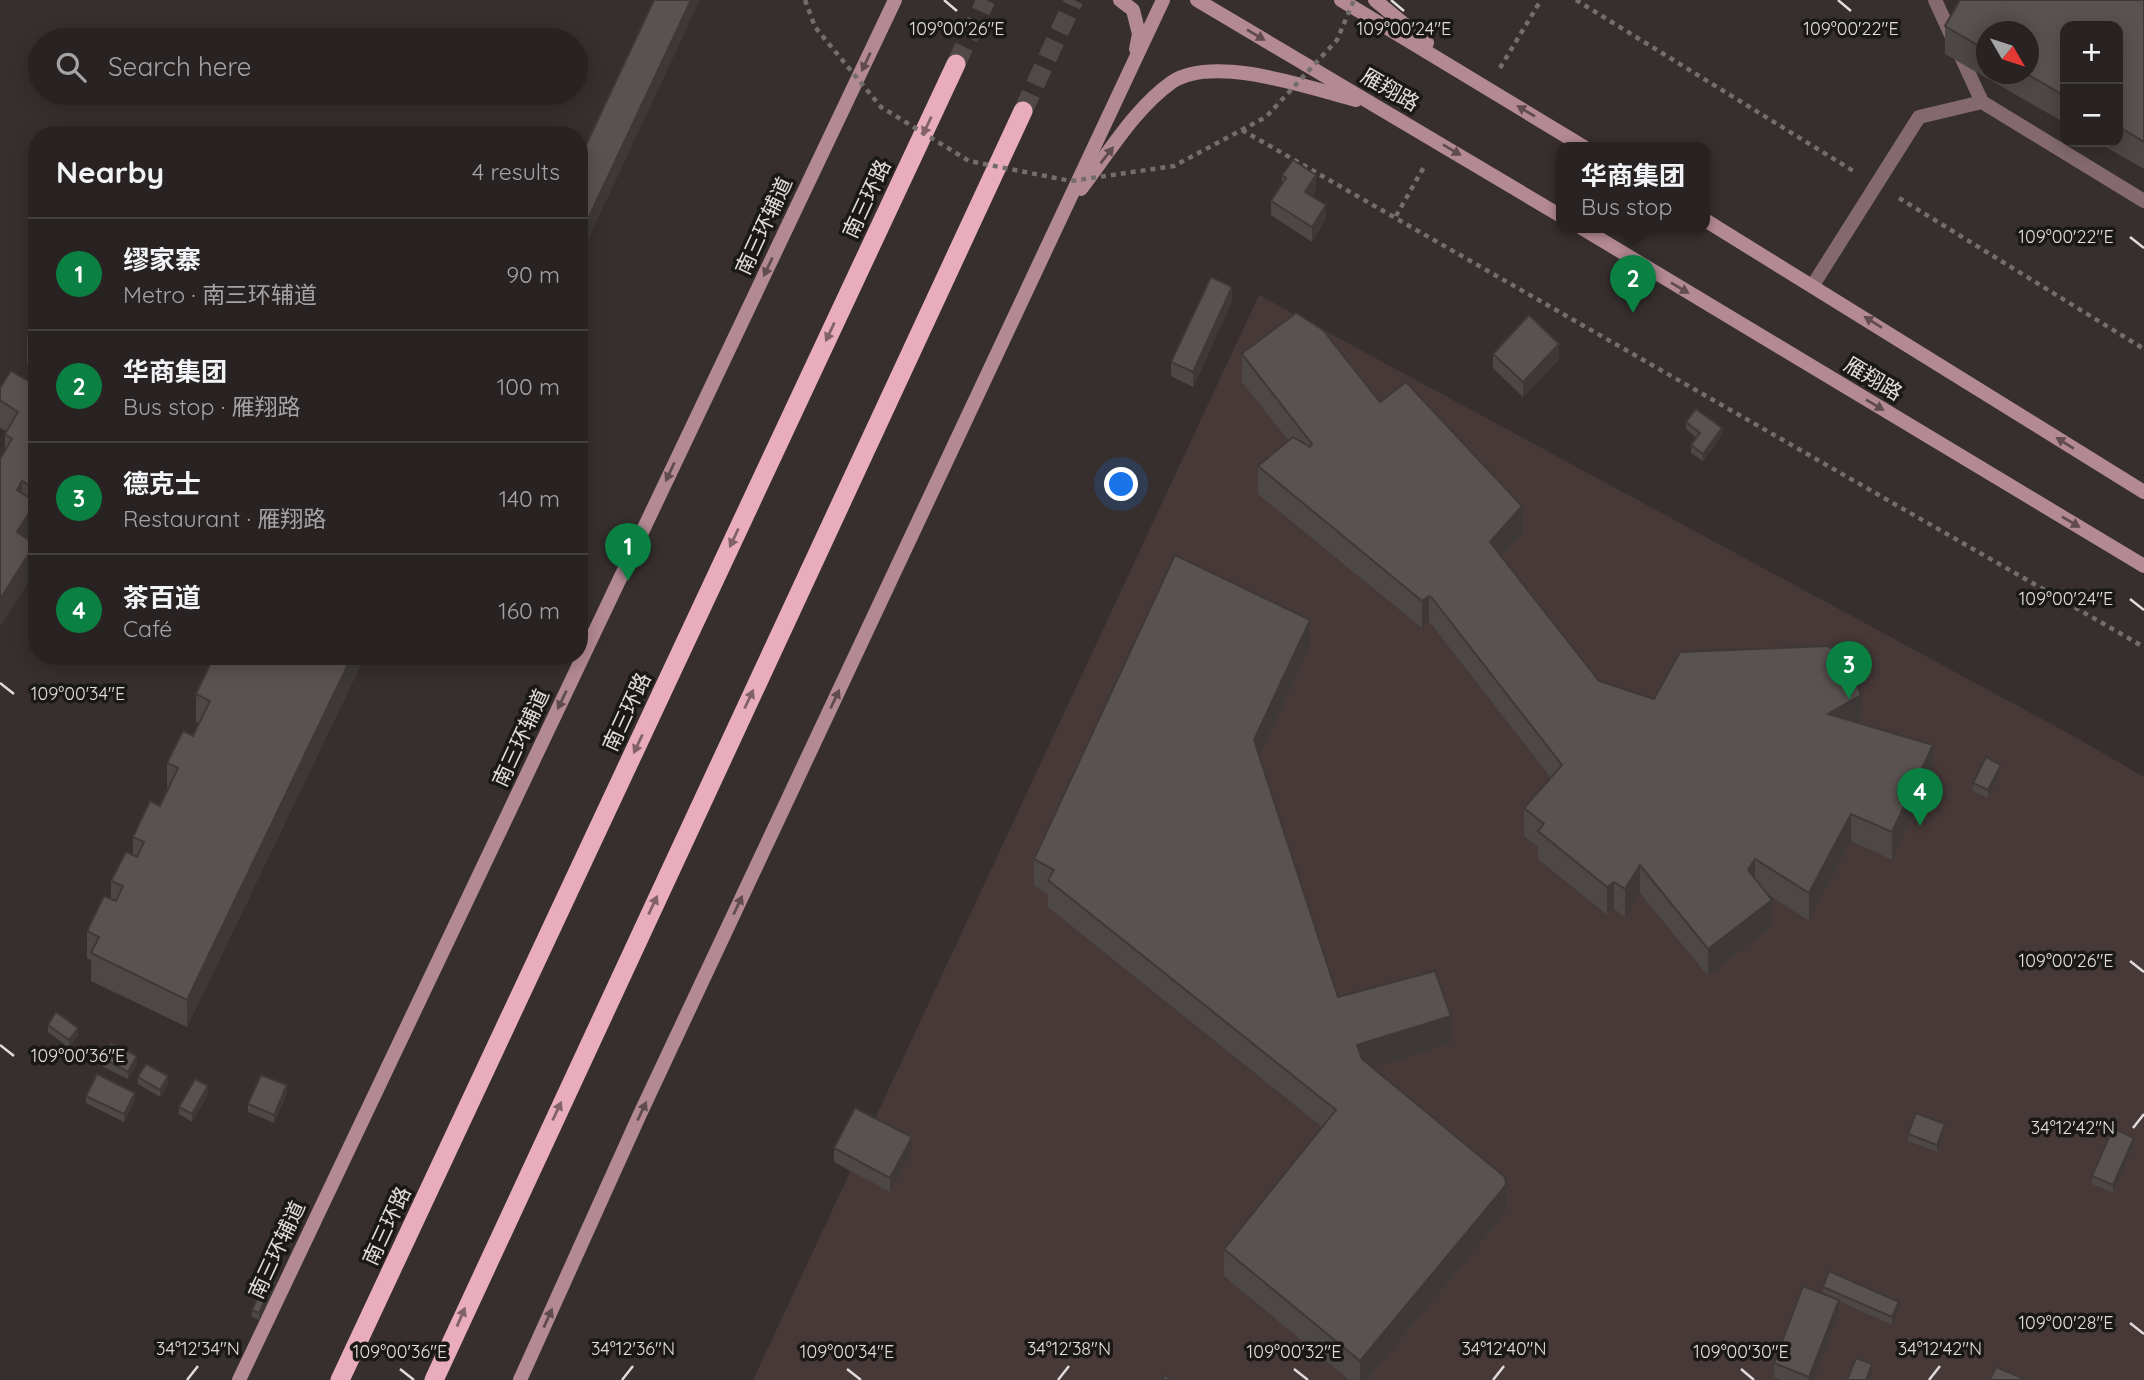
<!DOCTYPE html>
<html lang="en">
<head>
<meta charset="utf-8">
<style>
  body { margin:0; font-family:Quicksand,"Noto Sans SC",sans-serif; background:#302b2a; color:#f1f3f6 }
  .controls { position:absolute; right:21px; top:21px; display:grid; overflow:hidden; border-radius:14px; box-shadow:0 4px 18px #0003 }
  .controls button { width:63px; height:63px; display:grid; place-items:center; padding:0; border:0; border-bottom:2px solid #444040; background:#282322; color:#f1f3f6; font:35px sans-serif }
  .compass { position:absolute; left:1976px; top:21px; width:63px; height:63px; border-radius:50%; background:#282322; box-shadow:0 4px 18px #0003; rotate:129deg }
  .you { position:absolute; left:1122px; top:485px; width:24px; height:24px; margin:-18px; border:5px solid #fff; border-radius:50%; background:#1a73e8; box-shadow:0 0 0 10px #1a73e833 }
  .badge { display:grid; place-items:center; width:46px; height:46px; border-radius:50%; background:#0b8043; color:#fff; font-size:23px; font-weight:700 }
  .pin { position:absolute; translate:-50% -58px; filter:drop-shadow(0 2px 4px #0008) }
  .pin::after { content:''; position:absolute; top:37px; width:24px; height:21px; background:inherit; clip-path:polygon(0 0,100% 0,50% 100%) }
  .popup { position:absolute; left:1556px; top:142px; width:154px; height:91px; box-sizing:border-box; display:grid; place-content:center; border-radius:14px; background:#282322; filter:drop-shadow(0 2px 5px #0005); font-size:23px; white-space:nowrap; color:#a5a4a5 }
  .popup b { font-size:26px; color:#f1f3f6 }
  .popup::after { content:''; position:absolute; left:50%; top:100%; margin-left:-14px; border:14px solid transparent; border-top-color:#282322 }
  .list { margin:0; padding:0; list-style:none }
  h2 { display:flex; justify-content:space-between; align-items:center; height:91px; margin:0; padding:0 28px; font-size:30px }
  h2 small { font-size:23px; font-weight:400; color:#a5a4a5 }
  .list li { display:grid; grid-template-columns:46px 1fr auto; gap:21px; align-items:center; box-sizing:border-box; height:112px; padding:0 28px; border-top:2px solid #444040 }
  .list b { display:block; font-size:26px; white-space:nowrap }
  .list p { margin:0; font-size:23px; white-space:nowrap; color:#a5a4a5 }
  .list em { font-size:23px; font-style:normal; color:#a5a4a5 }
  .icon { flex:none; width:38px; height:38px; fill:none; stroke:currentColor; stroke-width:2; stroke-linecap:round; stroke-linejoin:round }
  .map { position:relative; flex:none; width:2144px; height:1380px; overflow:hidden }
  .search { position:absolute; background:#282322; box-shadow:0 4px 18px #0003; left:28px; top:28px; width:560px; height:77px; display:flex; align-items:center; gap:18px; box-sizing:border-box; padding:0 24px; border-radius:38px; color:#a5a4a5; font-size:26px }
  .panel { position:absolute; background:#282322; box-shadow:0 4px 18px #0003; left:28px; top:126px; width:560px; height:539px; border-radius:28px }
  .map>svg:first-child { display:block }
  .built { fill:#463938 }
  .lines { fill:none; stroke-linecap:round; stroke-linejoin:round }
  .trunk-tunnel { stroke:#504948; stroke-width:19; stroke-dasharray:19 10; stroke-linecap:butt }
  .path { stroke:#746d6d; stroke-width:4.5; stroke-dasharray:5 5; stroke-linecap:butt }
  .service { stroke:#846a70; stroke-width:14 }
  .secondary { stroke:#b38994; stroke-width:14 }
  .trunk { stroke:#e8acbc; stroke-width:19 }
  .path-bridge { stroke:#746d6d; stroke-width:4.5; stroke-dasharray:5 5; stroke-linecap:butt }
  .wall { fill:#4d4745; fill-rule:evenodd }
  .shaded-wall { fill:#3e3938 }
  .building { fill:#595250; stroke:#3e3938; stroke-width:2 }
  .oneway { fill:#5f4b50 }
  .oneway2 { fill:#82626a }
  .ticks { fill:none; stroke:#e1dcdc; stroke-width:2.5 }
  .labels { text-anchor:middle; stroke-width:7; stroke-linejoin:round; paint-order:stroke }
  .street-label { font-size:21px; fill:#e1dcdc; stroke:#1b1818 }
  .ticks-label { font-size:18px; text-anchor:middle; fill:#e1dcdc; stroke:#1b1818; stroke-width:7; stroke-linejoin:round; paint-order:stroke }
</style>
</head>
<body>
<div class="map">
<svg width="2144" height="1380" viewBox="0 0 2144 1380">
  <rect width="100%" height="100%" fill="#362f2e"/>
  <polygon class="built" points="1259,295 2077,738 2144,777 2144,1380 753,1380"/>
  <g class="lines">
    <g class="trunk-tunnel">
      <polyline points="956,64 986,0"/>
      <polyline points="1023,111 1074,0"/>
    </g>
    <g class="path">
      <polyline points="1576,0 1855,172"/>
      <polyline points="1500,68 1541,0"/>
      <polyline points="1242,130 2144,647"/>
      <polyline points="1899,198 2144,349"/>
      <polyline points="1396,216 1425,165"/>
    </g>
    <g class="service">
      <polyline points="1935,0 1982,102"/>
      <polyline points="1813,285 1919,117 1982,102 2144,201"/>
    </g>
    <g class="secondary">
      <polyline points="1120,0 1133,10 1139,34 1136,49"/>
      <polyline points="1197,0 1561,216"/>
      <polyline points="1341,0 1584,147"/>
      <polyline points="1375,0 1427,43"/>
      <path d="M1081,189C1108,154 1135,108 1172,82C1214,54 1310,88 1356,100"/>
      <polyline points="1705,220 2144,492"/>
      <polyline points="1580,227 2144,566"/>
      <polyline points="239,1380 895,0"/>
      <polyline points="520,1380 640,1114 1163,0"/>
    </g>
    <g class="trunk">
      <polyline points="340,1380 956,64"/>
      <polyline points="434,1380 1023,111"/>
    </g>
    <polyline class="path-bridge" points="805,0 815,27 881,107 969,161 1071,181 1174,166 1266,117 1337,40 1354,0"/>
  </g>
  <g class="wall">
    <path d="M2144,0V169L2097,142H2118V26H2065V123L1945,54V26ZM1986,32L2028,74H1986Z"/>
    <polygon points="1282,175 1316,190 1312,196 1326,219 1312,242 1271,215 1271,201 1282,183"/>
    <polygon points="1232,301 1193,387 1171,376 1171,362"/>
    <polygon points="37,322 37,370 27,364 27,337"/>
    <polygon points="1242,354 1380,402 1522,534 1501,556 1599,681 1654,699 1861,722 1860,723 1933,773 1892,860 1851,841 1809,921 1767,894 1772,927 1708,976 1640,893 1625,917 1614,909 1607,915 1538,859 1538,847 1524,836 1524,808 1551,778 1432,625 1429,623 1422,628 1258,494 1258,466 1289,441 1242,382"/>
    <polygon points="1493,354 1559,359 1523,397 1493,368"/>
    <polygon points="37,372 37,518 36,530 29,540 35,571 0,626 0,459 5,451 5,434 6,431 0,428 0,388 30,382"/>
    <polygon points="1686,422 1722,435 1703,461 1691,453 1691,445 1697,438 1686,429"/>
    <polygon points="1310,647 1259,756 1338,997 1451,1043 1373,1068 1506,1212 1367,1380 1349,1380 1224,1276 1224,1249 1322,1127 1048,907 1048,894 1034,886 1034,859"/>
    <polygon points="214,656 365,656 187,1027 91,981 91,960 87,958 87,931 111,899 111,881 133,855 133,837 160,806 167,790 167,763 193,736 200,723 196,722 196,694"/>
    <polygon points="2001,772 1988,798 1973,791 1973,783"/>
    <polygon points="48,1025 78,1035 69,1048 48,1032"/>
    <polygon points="102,1058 137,1064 128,1079 102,1066"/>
    <polygon points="138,1077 168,1084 160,1097 138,1084"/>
    <polygon points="208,1093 192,1122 179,1114 179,1107"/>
    <polygon points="287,1093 274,1123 248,1112 248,1104"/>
    <polygon points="86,1096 135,1100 124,1122 86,1103"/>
    <polygon points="1945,1132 1937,1152 1908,1141 1908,1134"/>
    <polygon points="2134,1145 2113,1193 2092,1184 2092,1176"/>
    <polygon points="834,1148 912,1152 890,1192 834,1162"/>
    <polygon points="276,1284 259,1320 252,1317 252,1310"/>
    <polygon points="1823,1287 1899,1309 1892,1325 1839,1301 1839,1315 1814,1380 1781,1380 1774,1377 1774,1363 1823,1294"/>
  </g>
  <g class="shaded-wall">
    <polygon points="691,0 700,0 579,259 579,238"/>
    <polygon points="1316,175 1316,190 1305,206 1305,192"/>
    <polygon points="1326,205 1326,219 1312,242 1312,227"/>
    <polygon points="1232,287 1232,301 1193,387 1193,372"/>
    <polygon points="1559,344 1559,359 1523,397 1523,382"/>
    <polygon points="1722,428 1722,435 1703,461 1703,454"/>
    <polygon points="22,481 22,509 17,490"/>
    <polygon points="36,502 36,530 17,560 17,532"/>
    <polygon points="1522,506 1522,534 1490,569 1490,542"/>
    <polygon points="35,544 35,571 0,626 0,599"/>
    <polygon points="1429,596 1429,623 1422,628 1422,601"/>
    <polygon points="1310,620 1310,647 1254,767 1254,740"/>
    <polygon points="352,656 365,656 187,1027 187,1000"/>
    <polygon points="1861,695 1861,722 1828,741 1828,714"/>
    <polygon points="1933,745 1933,773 1892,860 1892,832"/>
    <polygon points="2001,765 2001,772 1988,798 1988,790"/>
    <polygon points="1851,814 1851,841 1809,921 1809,893"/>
    <polygon points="1755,859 1755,886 1748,870"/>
    <polygon points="1640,865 1640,893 1625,917 1625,889"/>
    <polygon points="1614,882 1614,909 1607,915 1607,887"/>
    <polygon points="1772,900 1772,927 1708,976 1708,949"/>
    <polygon points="1451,1016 1451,1043 1357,1073 1357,1045"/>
    <polygon points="78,1028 78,1035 69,1048 69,1040"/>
    <polygon points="137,1056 137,1064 128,1079 128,1072"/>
    <polygon points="168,1076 168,1084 160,1097 160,1090"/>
    <polygon points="287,1085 287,1093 274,1123 274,1115"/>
    <polygon points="208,1086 208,1093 192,1122 192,1114"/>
    <polygon points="135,1093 135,1100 124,1122 124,1114"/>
    <polygon points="1945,1124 1945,1132 1937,1152 1937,1145"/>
    <polygon points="912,1137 912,1152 890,1192 890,1178"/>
    <polygon points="2134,1138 2134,1145 2113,1193 2113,1185"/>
    <polygon points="1506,1185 1506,1212 1367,1380 1360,1380 1360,1361"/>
    <polygon points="276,1277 276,1284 259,1320 259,1313"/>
    <polygon points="1839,1300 1839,1315 1814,1380 1809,1380 1809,1377"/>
    <polygon points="1899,1302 1899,1309 1892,1325 1892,1317"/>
    <polygon points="1872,1364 1872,1372 1869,1380 1866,1380"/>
  </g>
  <g class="building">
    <polygon points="654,0 691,0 579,238 579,160"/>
    <polygon points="1960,0 2144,0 2144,142 2118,126 2118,26 2065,26 2065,96 2027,74 2028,74 2028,32 1986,32 1986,50 1945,26"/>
    <polygon points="1293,160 1316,175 1305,192 1326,205 1312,227 1271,201 1286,178 1282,175"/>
    <polygon points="1211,277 1232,287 1193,372 1171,362"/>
    <polygon points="1296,313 1323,330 1380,402 1406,382 1522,506 1490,542 1599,681 1654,699 1680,652 1828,646 1849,659 1861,695 1828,714 1933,745 1892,832 1851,814 1809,893 1755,859 1748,870 1772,900 1708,949 1640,865 1625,889 1614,882 1607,887 1538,831 1544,824 1524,808 1562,765 1432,598 1429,596 1422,601 1258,466 1293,437 1310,447 1312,444 1242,354 1245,351"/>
    <polygon points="1529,315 1559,344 1523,382 1493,354"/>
    <polygon points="37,322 37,343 27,337"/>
    <polygon points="11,371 30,382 37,372 37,490 22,481 17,490 36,502 17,532 35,544 0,599 0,459 12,439 5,434 18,412 0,400 0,388"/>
    <polygon points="1696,409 1722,428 1703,454 1691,445 1700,433 1686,422"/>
    <polygon points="1175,555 1310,620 1254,740 1338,997 1435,971 1451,1016 1357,1045 1362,1059 1505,1177 1506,1185 1360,1361 1224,1249 1336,1110 1048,880 1054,870 1034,859"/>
    <polygon points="214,656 352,656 187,1000 91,953 99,937 87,931 104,896 116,901 123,886 111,881 126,852 137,857 144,842 133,837 150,801 160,806 178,768 167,763 183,731 193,736 210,701 196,694"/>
    <polygon points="1986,757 2001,765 1988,790 1973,783"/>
    <polygon points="56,1012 78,1028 69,1040 48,1025"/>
    <polygon points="111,1043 137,1056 128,1072 102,1058"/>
    <polygon points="146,1064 168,1076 160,1090 138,1077"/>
    <polygon points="97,1074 135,1093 124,1114 86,1096"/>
    <polygon points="261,1075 287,1085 274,1115 248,1104"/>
    <polygon points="195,1079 208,1086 192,1114 179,1107"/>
    <polygon points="855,1108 912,1137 890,1178 834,1148"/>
    <polygon points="1916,1113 1945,1124 1937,1145 1908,1134"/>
    <polygon points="2113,1128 2134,1138 2113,1185 2092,1176"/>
    <polygon points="1829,1271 1899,1302 1892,1317 1823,1287"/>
    <polygon points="268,1276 276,1277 259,1313 252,1310"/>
    <polygon points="1803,1286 1839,1300 1809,1377 1774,1363"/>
    <polygon points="1856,1358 1872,1364 1866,1380 1847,1380"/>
    <polygon points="1996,1367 2027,1380 1990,1380"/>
    <polygon points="1165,1375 1172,1380 1162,1380"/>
  </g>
  <defs><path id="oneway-solid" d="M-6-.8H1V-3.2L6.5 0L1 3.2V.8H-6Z" transform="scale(1.75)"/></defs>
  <g class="oneway">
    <use href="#oneway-solid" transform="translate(1256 35) rotate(31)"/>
    <use href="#oneway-solid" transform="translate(866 62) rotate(115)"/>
    <use href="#oneway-solid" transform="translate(1526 111) rotate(-149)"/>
    <use href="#oneway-solid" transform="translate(1452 150) rotate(31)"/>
    <use href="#oneway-solid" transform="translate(1107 155) rotate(-52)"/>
    <use href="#oneway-solid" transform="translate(768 267) rotate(115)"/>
    <use href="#oneway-solid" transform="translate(1680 288) rotate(31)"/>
    <use href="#oneway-solid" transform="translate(1873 322) rotate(-148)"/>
    <use href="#oneway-solid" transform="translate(1875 405) rotate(31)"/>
    <use href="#oneway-solid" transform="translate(2065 443) rotate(-148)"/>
    <use href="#oneway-solid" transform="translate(670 472) rotate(115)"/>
    <use href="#oneway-solid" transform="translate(2071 522) rotate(31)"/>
    <use href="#oneway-solid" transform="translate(835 699) rotate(-65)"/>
    <use href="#oneway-solid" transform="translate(562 700) rotate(115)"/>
    <use href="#oneway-solid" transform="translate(738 905) rotate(-65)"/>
    <use href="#oneway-solid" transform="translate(642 1111) rotate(-65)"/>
    <use href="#oneway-solid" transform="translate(548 1318) rotate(-66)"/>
  </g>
  <g class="oneway2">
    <use href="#oneway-solid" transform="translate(927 126) rotate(115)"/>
    <use href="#oneway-solid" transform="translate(830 332) rotate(115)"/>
    <use href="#oneway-solid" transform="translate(734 538) rotate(115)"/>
    <use href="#oneway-solid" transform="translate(749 699) rotate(-65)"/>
    <use href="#oneway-solid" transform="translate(638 744) rotate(115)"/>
    <use href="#oneway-solid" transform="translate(653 905) rotate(-65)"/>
    <use href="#oneway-solid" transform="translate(557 1111) rotate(-65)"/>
    <use href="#oneway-solid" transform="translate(461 1317) rotate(-67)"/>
  </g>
  <path class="ticks" d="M944,0L957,11M1391,0L1404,11M1838,0L1851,11M2130,237L2144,248M2130,599L2144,610M0,683L14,694M2130,961L2144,972M0,1045L14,1056M2133,1128L2144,1114M2130,1323L2144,1334M400,1369L414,1380M847,1369L861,1380M1294,1369L1308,1380M1741,1369L1754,1380M187,1380L198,1366M622,1380L633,1366M1058,1380L1069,1366M1493,1380L1504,1366M1929,1380L1940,1366"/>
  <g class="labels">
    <g class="street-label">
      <text transform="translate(1390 90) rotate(30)" y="7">雁翔路</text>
      <text transform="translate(867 199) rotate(-65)" y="7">南三环路</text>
      <text transform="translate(764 226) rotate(-65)" y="7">南三环辅道</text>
      <text transform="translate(1873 379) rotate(31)" y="7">雁翔路</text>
      <text transform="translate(627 712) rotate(-65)" y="7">南三环路</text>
      <text transform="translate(521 738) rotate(-65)" y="7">南三环辅道</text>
      <text transform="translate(387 1226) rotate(-65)" y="7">南三环路</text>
      <text transform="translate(277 1250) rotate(-65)" y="7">南三环辅道</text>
    </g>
  </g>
  <g class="ticks-label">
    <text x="1851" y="35">109°00'22"E</text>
    <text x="957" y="35">109°00'26"E</text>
    <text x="1404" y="35">109°00'24"E</text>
    <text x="2066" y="243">109°00'22"E</text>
    <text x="2066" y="605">109°00'24"E</text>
    <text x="78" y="700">109°00'34"E</text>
    <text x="2066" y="967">109°00'26"E</text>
    <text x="78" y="1062">109°00'36"E</text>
    <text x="2073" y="1134">34°12'42"N</text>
    <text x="2066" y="1329">109°00'28"E</text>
    <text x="198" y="1355">34°12'34"N</text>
    <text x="633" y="1355">34°12'36"N</text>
    <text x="1069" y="1355">34°12'38"N</text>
    <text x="1504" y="1355">34°12'40"N</text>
    <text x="1940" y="1355">34°12'42"N</text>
    <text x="400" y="1358">109°00'36"E</text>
    <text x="847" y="1358">109°00'34"E</text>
    <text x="1294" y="1358">109°00'32"E</text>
    <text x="1741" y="1358">109°00'30"E</text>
  </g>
</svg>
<div class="controls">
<button>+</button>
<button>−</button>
</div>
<svg class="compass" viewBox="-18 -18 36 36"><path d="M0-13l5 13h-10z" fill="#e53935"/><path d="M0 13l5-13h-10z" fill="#a5a4a5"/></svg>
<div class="you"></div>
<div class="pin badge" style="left:628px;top:581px">1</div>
<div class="pin badge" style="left:1633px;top:313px">2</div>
<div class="popup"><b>华商集团</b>Bus stop</div>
<div class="pin badge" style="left:1849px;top:699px">3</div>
<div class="pin badge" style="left:1920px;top:826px">4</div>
<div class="search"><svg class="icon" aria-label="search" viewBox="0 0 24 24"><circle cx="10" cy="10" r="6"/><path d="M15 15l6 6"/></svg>Search here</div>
<section class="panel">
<h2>Nearby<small>4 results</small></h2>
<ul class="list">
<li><span class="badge">1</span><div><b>缪家寨</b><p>Metro · 南三环辅道</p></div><em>90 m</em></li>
<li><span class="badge">2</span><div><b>华商集团</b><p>Bus stop · 雁翔路</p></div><em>100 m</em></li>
<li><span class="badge">3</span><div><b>德克士</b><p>Restaurant · 雁翔路</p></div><em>140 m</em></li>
<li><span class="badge">4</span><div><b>茶百道</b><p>Café</p></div><em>160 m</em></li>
</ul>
</section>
</div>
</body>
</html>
